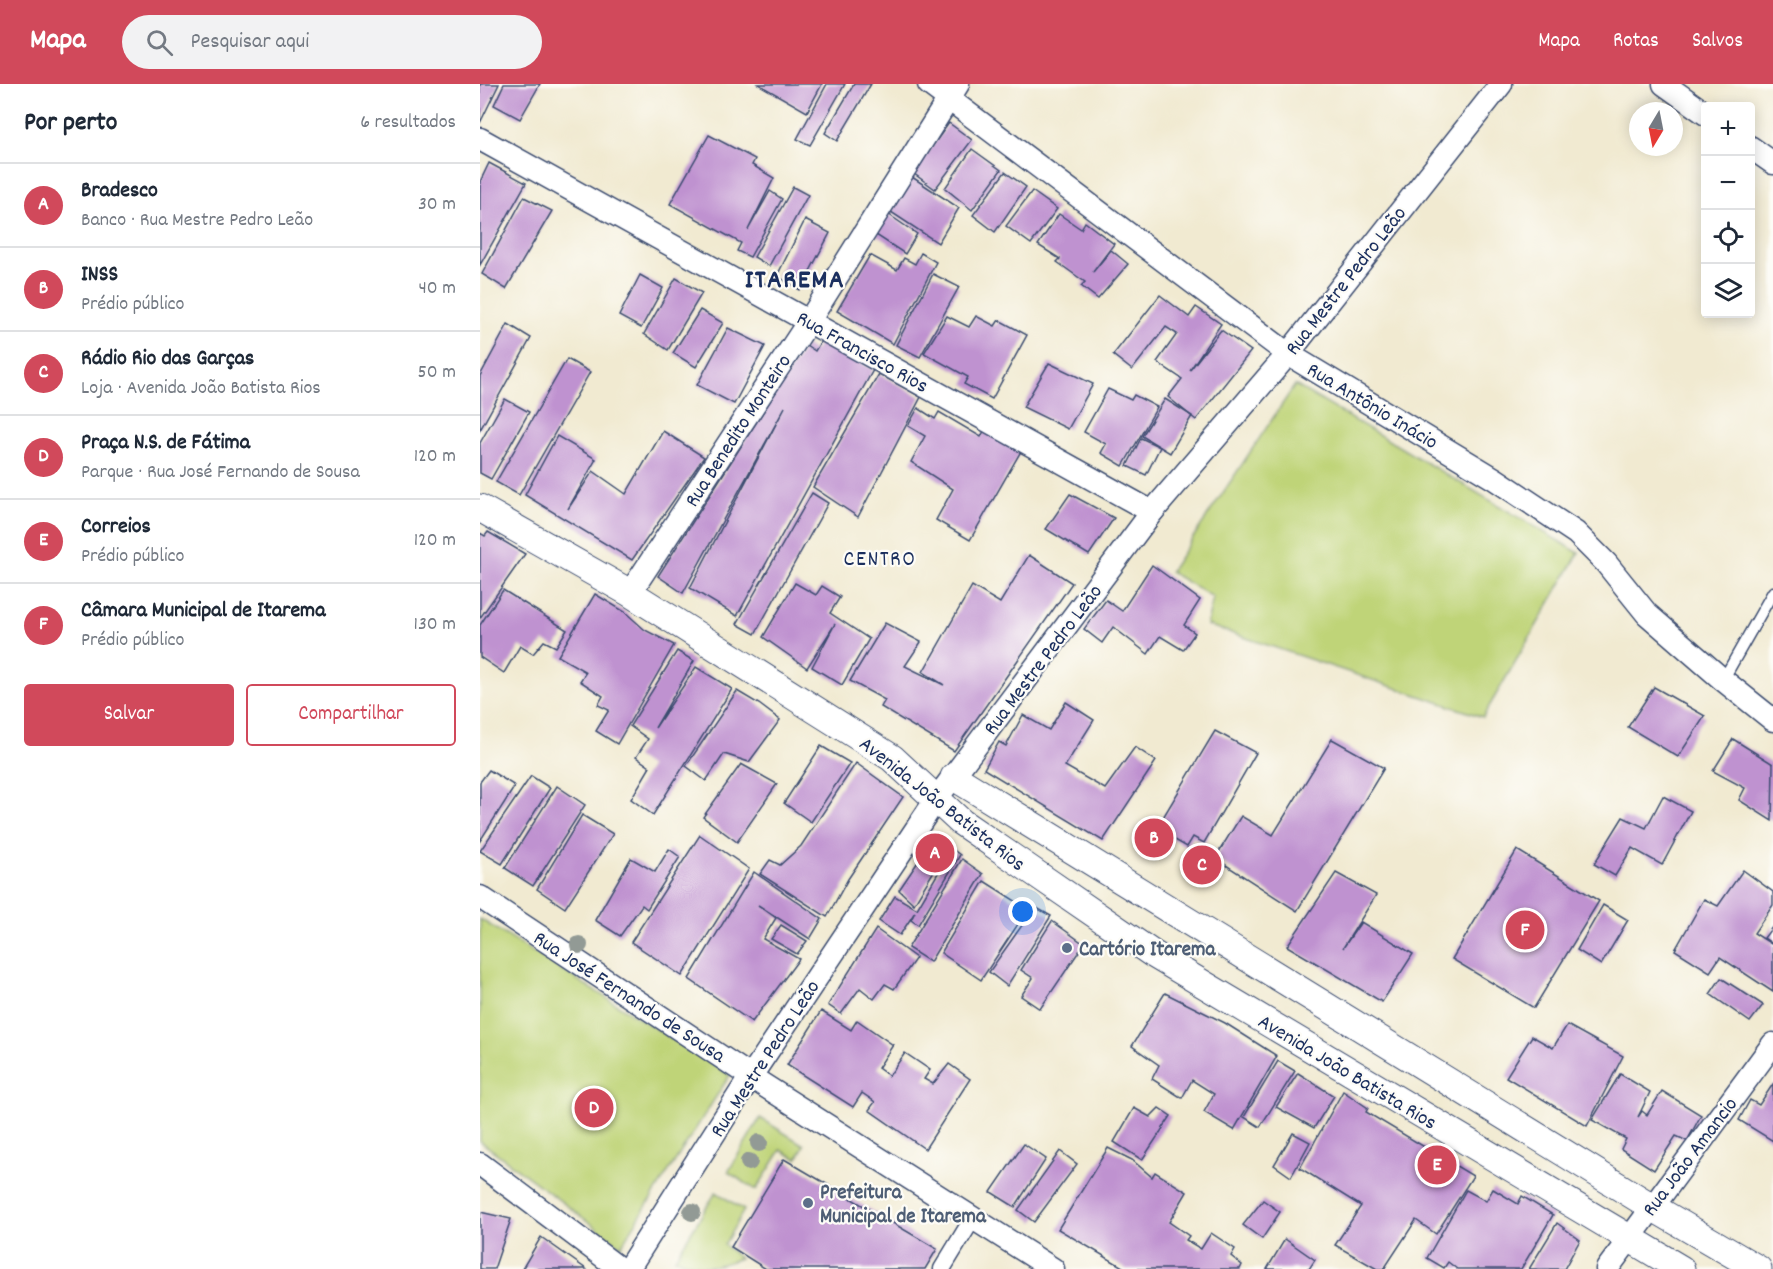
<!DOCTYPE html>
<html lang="pt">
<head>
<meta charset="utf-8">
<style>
  body { margin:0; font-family:Dekko,sans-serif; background:#f2f2f3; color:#1f2937 }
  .controls { position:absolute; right:18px; top:18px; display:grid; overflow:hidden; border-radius:6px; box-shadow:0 3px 15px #0003 }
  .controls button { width:54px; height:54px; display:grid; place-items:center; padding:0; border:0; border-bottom:2px solid #e0e1e3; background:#fff; color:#1f2937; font:30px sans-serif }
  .compass { position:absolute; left:1149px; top:18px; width:54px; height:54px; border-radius:50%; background:#fff; box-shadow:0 3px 15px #0003; rotate:190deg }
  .you { position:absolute; left:543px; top:828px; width:21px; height:21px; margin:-15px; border:4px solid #fff; border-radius:50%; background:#1a73e8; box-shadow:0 0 0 9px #1a73e833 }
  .badge { display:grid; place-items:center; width:39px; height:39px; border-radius:50%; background:#d1495b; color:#fff; font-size:20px; font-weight:700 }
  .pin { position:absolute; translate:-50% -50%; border:3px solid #fff; box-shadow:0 2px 6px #0006 }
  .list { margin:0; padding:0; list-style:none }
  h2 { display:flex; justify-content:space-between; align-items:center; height:78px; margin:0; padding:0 24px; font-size:26px }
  h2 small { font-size:20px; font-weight:400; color:#747a83 }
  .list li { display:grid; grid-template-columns:39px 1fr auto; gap:18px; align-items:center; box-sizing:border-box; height:84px; padding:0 24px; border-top:2px solid #e0e1e3 }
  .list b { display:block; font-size:22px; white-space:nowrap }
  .list p { margin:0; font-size:20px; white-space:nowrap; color:#747a83 }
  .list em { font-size:20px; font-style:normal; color:#747a83 }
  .actions { display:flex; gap:12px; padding:18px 24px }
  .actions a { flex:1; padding:14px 0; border:2px solid #d1495b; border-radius:6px; text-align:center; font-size:21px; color:#d1495b }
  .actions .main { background:#d1495b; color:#fff }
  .icon { flex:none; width:33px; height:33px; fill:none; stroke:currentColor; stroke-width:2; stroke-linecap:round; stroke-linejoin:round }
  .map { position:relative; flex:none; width:1293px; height:1185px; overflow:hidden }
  header { display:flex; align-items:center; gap:36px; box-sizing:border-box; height:84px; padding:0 30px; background:#d1495b; color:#fff }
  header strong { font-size:28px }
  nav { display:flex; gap:33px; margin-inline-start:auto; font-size:21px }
  .search { width:420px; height:54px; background:#f2f2f3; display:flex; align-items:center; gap:15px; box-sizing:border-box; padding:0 21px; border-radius:33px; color:#747a83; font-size:22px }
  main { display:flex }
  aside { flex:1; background:#fff }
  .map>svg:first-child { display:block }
  .green { fill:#bfd478; stroke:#6d826b; stroke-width:1.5 }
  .building { fill:#bf92d0 }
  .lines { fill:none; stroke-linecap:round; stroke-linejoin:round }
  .service-casing { stroke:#3b4b6f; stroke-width:13 }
  .pedestrian-casing { stroke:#3b4b6f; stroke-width:19 }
  .minor-casing { stroke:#3b4b6f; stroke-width:25 }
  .tertiary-casing { stroke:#3b4b6f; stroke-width:29 }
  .service { stroke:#fff; stroke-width:10 }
  .pedestrian { stroke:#fff; stroke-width:16 }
  .minor { stroke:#fff; stroke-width:22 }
  .tertiary { stroke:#fff; stroke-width:27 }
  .tree { fill:#929a95 }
  .service-dot { fill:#5c6f8a; stroke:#fdfcf7; stroke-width:2 }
  .labels { text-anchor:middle; stroke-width:4.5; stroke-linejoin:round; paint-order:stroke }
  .street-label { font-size:21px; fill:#1b2f5e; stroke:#fdfcf7 }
  .service-label { font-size:21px; font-weight:bold; fill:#4e5e75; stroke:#fdfcf7; text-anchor:start }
  .neighbourhood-label { font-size:22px; letter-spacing:1.5px; fill:#1b2f5e; stroke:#fdfcf7 }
  .district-label { font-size:27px; font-weight:bold; letter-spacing:1.5px; fill:#1b2f5e; stroke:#fdfcf7 }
</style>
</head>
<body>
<header>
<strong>Mapa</strong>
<div class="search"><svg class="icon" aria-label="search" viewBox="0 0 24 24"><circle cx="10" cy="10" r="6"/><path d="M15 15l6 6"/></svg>Pesquisar aqui</div>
<nav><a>Mapa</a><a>Rotas</a><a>Salvos</a></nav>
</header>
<main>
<aside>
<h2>Por perto<small>6 resultados</small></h2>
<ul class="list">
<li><span class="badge">A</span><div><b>Bradesco</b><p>Banco · Rua Mestre Pedro Leão</p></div><em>30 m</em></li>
<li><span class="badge">B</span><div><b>INSS</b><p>Prédio público</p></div><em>40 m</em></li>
<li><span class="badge">C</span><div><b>Rádio Rio das Garças</b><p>Loja · Avenida João Batista Rios</p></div><em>50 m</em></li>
<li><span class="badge">D</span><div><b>Praça N.S. de Fátima</b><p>Parque · Rua José Fernando de Sousa</p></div><em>120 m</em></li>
<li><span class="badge">E</span><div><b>Correios</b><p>Prédio público</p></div><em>120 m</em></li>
<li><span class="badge">F</span><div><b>Câmara Municipal de Itarema</b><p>Prédio público</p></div><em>130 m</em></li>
</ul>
<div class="actions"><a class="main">Salvar</a><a>Compartilhar</a></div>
</aside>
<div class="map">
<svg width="1293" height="1185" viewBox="0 0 1293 1185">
  <rect width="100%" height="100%" fill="#fdfcf7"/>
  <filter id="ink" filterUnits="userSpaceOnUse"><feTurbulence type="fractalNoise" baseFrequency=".0167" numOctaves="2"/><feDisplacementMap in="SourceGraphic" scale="12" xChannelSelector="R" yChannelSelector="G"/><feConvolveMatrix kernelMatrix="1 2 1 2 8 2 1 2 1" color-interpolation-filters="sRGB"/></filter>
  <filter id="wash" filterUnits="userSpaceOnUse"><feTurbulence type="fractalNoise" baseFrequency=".008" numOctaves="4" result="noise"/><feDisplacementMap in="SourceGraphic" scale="24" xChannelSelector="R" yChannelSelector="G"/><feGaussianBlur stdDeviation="1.35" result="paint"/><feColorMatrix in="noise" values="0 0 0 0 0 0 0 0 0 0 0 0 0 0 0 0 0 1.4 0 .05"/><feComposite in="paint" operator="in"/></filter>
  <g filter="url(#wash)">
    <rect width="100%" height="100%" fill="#f1ead1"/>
    <g class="green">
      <polygon points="815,301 1099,469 1003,633 727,541 733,513 690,488"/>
      <polygon points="0,835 250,991 141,1162 0,1057"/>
      <polygon points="280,1034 324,1061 317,1075 301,1066 276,1106 248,1088"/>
      <path d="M236,1108L264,1126L244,1161L260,1174C233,1185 222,1185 195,1174Z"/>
    </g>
    <g id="blocks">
      <g class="building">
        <polygon points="0,0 19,0 0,39"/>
        <polygon points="24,0 60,0 40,35 14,21"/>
        <polygon points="278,0 342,0 327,28"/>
        <polygon points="347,0 365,0 330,61 317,55"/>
        <polygon points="374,0 391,0 357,57 345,49"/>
        <polygon points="469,39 492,56 455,105 433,89"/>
        <polygon points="229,51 275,75 272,81 294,94 268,146 290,107 302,115 270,173 257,167 261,159 190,120"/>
        <polygon points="492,65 521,86 492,126 465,104"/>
        <polygon points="9,79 46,99 0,181 0,98"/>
        <polygon points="525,88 546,103 515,148 493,131"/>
        <polygon points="432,93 479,124 458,159 411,128"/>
        <polygon points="313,103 328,111 289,182 274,173"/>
        <polygon points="552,107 577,125 551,160 526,142"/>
        <polygon points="44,113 72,127 26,205 2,190"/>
        <polygon points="408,130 437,150 425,170 396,151"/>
        <polygon points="579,130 601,145 605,138 634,160 613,188 631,166 648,180 618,215 601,202 605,198 577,178 580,175 558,161"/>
        <polygon points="325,136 350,149 320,206 297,192"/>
        <polygon points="441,169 456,178 413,260 357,227 390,171 417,186 424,174 435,180"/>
        <polygon points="453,190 479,203 440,273 416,261"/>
        <polygon points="160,191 183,204 161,244 139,232"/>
        <polygon points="196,194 222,209 188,266 164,250"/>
        <polygon points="680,211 709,233 716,223 741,240 710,286 741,246 771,267 716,336 688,313 702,295 677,278 697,250 686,243 652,286 633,271"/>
        <polygon points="220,226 243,239 216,283 193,269"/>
        <polygon points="467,232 489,243 496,232 515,242 519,236 547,251 512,315 484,300 488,293 444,269"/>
        <polygon points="28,240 51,254 0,346 0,292"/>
        <polygon points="248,244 285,262 254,320 217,301"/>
        <polygon points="342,255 393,286 257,532 210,504 305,323 203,509 178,492 326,261 335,267"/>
        <polygon points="87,275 110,288 39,411 16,398"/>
        <polygon points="569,279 613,300 588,345 543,323"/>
        <polygon points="399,290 441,313 378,433 333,403"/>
        <polygon points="628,305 651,316 654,311 677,323 643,382 621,369 626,360 604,348"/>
        <polygon points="25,315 49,328 11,395 0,389 0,359"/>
        <polygon points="685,315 712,332 690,369 662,352"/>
        <polygon points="438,324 455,335 459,328 501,353 504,347 541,367 490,456 456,436 473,405 431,378 445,352 428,342"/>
        <polygon points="183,347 224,373 152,476 45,411 77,352 116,375 88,425 113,387 146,410"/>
        <polygon points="661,354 680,363 666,391 647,382"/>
        <polygon points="332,409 348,419 275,550 257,540"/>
        <polygon points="590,410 634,434 609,471 566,445"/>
        <polygon points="8,448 45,470 0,534 0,449 5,452"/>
        <polygon points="549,471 592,499 474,667 401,623 405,616 370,597 405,539 441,558 425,582 464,601 443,588 492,502 520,519"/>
        <polygon points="672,481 720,516 704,541 715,549 703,566 680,552 668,570 633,543 622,559 604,545 626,516 642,527"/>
        <polygon points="315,499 336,511 342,502 360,513 350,529 389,555 362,601 332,583 355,540 327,584 283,553"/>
        <polygon points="23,506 87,546 76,563 64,557 53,570 40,562 24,589 0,573 0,541"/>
        <polygon points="115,510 145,528 165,546 194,561 137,660 116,647 129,626 118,621 123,612 100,597 106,588 78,572"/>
        <polygon points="197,567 214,577 175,644 216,583 252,605 173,731 151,715 170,683 156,673 168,655 150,642"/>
        <polygon points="1174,603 1225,632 1198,673 1148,643"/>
        <polygon points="257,607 279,620 300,636 269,678 244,670 226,697 206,682"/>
        <polygon points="586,618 614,636 585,682 625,705 655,663 676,677 623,757 504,685 519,658 526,662 543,631 569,646"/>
        <polygon points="735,647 776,669 724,759 713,753 707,763 676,745"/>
        <polygon points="852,655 904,684 817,827 735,774 761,732 793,751"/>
        <polygon points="1253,655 1293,680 1292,737 1259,716 1265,704 1233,687"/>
        <polygon points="341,662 370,679 331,738 304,719"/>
        <polygon points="376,679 423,713 368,795 347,833 280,790 290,776 300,781 321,762"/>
        <polygon points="261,680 297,700 257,758 223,733"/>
        <polygon points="9,686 35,702 0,757 0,698"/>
        <polygon points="51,692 70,704 22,780 0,767"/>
        <polygon points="77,702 105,721 53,802 25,784"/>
        <polygon points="1183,712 1211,727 1182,781 1152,764 1135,792 1114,780 1143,733 1166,744"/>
        <polygon points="102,731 133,750 85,824 57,805"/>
        <polygon points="220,751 269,785 202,892 151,858"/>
        <polygon points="452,757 466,767 434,820 419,806"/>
        <polygon points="189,765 200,773 167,825 162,821 140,852 115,836 151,774 175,788"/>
        <polygon points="472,765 480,771 438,841 431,836 435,828 420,851 399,837 415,812 437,825"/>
        <polygon points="1037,766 1119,817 1054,924 972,875"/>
        <polygon points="482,775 503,790 450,878 428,864"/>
        <polygon points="1263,786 1293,808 1293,821 1274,849 1293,861 1293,908 1240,873 1230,888 1195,866 1224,815 1238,822"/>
        <polygon points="274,788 342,835 330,855 278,821 296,834 283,855 319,875 272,938 209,895"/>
        <polygon points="856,789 896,811 863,864 881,838 933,870 902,918 807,862"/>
        <polygon points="504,797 548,825 501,896 461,869"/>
        <polygon points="1123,821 1148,836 1121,881 1097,866"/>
        <polygon points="555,823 571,832 527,902 509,888"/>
        <polygon points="572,837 604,860 560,925 541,912 553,894 541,886"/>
        <polygon points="301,841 327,857 317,870 291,855"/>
        <polygon points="1293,842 1293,860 1284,854"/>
        <polygon points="396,845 436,874 414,905 405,900 394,915 380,904 361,930 348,921"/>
        <polygon points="1241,894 1283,921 1270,938 1230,910"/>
        <polygon points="685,909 745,939 797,972 754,1046 724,1028 734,1010 712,996 702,1014 672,995 679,981 652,962"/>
        <polygon points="341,927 371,946 377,936 413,961 398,984 409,992 425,969 450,986 444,995 453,1000 469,980 490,995 445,1065 389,1026 395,1018 382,1009 373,1023 307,981"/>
        <polygon points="1087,941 1143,972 1107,1042 1026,993 1052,952 1073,964"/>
        <polygon points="798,977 815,987 780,1043 764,1033"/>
        <polygon points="818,989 854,1012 834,1044 796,1023"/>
        <polygon points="1140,990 1170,1008 1158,1033 1162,1027 1167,1031 1182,1007 1221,1031 1207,1057 1196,1052 1174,1086 1141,1065 1146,1055 1112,1036"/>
        <polygon points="1293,1000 1293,1057 1259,1036 1270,1016 1279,1021"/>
        <polygon points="863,1007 888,1024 886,1028 993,1092 956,1150 936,1136 904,1185 897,1185 855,1161 881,1122 820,1084"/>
        <polygon points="654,1024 670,1033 679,1024 691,1032 662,1076 634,1058"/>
        <polygon points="813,1049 830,1058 811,1093 794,1081"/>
        <polygon points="544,1060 566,1075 535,1123 511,1108"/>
        <polygon points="628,1064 652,1076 672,1093 675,1088 707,1108 689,1138 709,1152 706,1156 721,1165 731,1149 755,1165 751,1172 762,1181 760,1185 646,1185 578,1145"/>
        <polygon points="580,1067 597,1080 554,1138 538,1126"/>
        <polygon points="304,1075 457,1165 445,1185 286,1185 251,1163"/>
        <polygon points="1013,1105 1038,1120 1042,1112 1073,1131 1041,1185 977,1185 968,1178 964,1184 947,1174 986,1106 1006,1117"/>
        <polygon points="783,1116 800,1128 782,1155 763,1141"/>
        <polygon points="0,1128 31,1135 14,1185 0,1185"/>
        <polygon points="1077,1139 1100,1156 1084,1185 1049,1185"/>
        <polygon points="61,1153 106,1185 42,1185"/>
        <polygon points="805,1155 835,1176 829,1185 787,1185"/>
      </g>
    </g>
  </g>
  <g filter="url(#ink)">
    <use href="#blocks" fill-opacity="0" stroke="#3b4b6f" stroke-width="1.5"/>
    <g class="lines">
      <defs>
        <polyline id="service" points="1243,596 1293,508"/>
        <polyline id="pedestrian" points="462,1185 493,1134"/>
        <g id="minor">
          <polyline points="449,0 808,270 1015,395 1096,449 1126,479 1167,530 1243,596 1293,636"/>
          <polyline points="1184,0 1226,30"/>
          <polyline points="0,55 672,428"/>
          <polyline points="1270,63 1293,79"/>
          <polyline points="150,509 329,237 478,0"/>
          <polyline points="0,813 285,1002 573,1185"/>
          <polyline points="0,1080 140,1185"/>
          <polyline points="148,1185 271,992 457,714 672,428 808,270 1021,0"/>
          <polyline points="1127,1185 1293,960"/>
        </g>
        <g id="tertiary">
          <polyline points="0,424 150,509 412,674 481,738 673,870 1201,1185"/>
          <polyline points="474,693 1172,1123 1278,1185"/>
        </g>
      </defs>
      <use href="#service" class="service-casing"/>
      <use href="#pedestrian" class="pedestrian-casing"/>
      <use href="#minor" class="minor-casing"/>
      <use href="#tertiary" class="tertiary-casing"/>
      <use href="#service" class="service"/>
      <use href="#pedestrian" class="pedestrian"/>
      <use href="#minor" class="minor"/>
      <use href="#tertiary" class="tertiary"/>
    </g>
    <g class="tree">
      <circle cx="99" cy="861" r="9"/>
      <circle cx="279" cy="1059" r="9"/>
      <circle cx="269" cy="1078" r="9"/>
      <circle cx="212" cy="1128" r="9"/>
    </g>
  </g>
  <g class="service-dot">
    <circle cx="587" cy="864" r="6"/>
    <circle cx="328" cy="1119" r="6"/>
  </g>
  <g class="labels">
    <g class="street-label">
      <text transform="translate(865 196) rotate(-52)" y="7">Rua Mestre Pedro Leão</text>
      <text transform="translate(383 267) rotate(29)" y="7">Rua Francisco Rios</text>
      <text transform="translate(893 321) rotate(31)" y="7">Rua Antônio Inácio</text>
      <text transform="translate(257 346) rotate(-57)" y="7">Rua Benedito Monteiro</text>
      <text transform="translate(562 575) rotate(-53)" y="7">Rua Mestre Pedro Leão</text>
      <text transform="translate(463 719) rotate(38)" y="7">Avenida João Batista Rios</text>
      <text transform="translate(150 912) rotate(33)" y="7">Rua José Fernando de Sousa</text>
      <text transform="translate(284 974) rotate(-57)" y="7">Rua Mestre Pedro Leão</text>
      <text transform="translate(868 987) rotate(31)" y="7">Avenida João Batista Rios</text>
      <text transform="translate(1209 1072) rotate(-53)" y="7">Rua João Amancio</text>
    </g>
    <g class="service-label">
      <text x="599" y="871">Cartório Itarema</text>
      <text x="340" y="1114">Prefeitura<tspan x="340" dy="24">Municipal de Itarema</tspan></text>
    </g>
    <g class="neighbourhood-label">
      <text x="400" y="481">CENTRO</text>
    </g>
    <g class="district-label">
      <text x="315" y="203">ITAREMA</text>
    </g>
  </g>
</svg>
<div class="controls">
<button>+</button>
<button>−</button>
<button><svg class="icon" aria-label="locate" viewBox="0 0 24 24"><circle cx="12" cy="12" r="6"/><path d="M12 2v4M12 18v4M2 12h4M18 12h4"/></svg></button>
<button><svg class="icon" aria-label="layers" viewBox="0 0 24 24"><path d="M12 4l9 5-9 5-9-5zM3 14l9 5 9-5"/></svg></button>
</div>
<svg class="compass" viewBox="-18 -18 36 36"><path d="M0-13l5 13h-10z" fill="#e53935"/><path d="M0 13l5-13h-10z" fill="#747a83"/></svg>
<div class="you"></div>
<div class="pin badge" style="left:455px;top:769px">A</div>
<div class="pin badge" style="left:674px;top:754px">B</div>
<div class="pin badge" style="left:722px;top:781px">C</div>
<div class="pin badge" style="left:114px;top:1024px">D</div>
<div class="pin badge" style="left:957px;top:1081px">E</div>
<div class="pin badge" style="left:1045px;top:846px">F</div>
</div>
</main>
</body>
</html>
